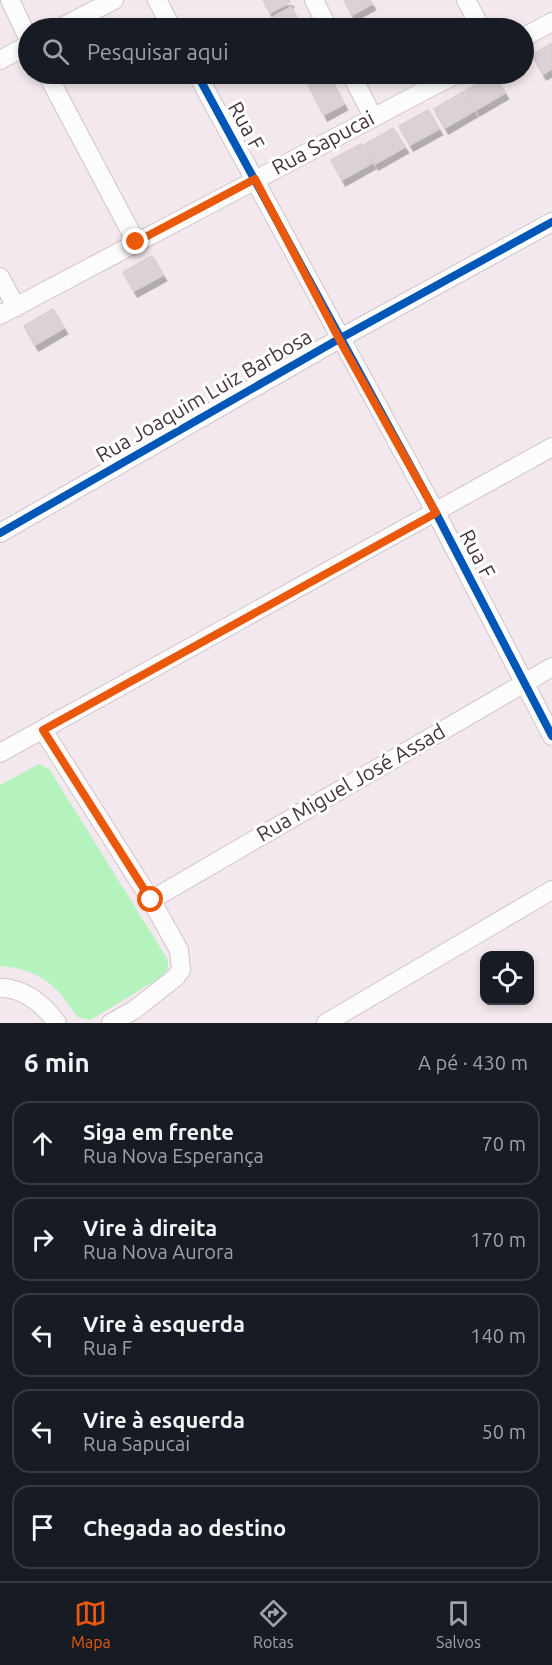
<!DOCTYPE html>
<html lang="pt">
<head>
<meta charset="utf-8">
<style>
  body { margin:0; font-family:Ubuntu,sans-serif; background:#242831; color:#f1f3f6 }
  .controls { position:absolute; right:18px; bottom:18px; display:grid; overflow:hidden; border-radius:12px; box-shadow:0 3px 9px #0003 }
  .controls button { width:54px; height:54px; display:grid; place-items:center; padding:0; border:0; border-bottom:2px solid #363941; background:#171b24; color:#f1f3f6; font:30px sans-serif }
  .stop { position:absolute; width:18px; height:18px; margin:-14px; border:4px solid #ea580c; border-radius:50%; background:#fff }
  .stop.end { background:#ea580c; border-color:#fff; box-shadow:0 2px 6px #0008 }
  .list { margin:0; padding:0; list-style:none }
  h2 { display:flex; justify-content:space-between; align-items:center; height:78px; margin:0; padding:0 24px; font-size:26px }
  h2 small { font-size:20px; font-weight:400; color:#9ea1a6 }
  .list li { display:grid; grid-template-columns:39px 1fr auto; gap:18px; align-items:center; box-sizing:border-box; height:84px; margin:0 12px 12px; padding:0 12px; border:2px solid #363941; border-radius:18px }
  .list b { display:block; font-size:22px; white-space:nowrap }
  .list p { margin:0; font-size:20px; white-space:nowrap; color:#9ea1a6 }
  .list em { font-size:20px; font-style:normal; color:#9ea1a6 }
  .icon { flex:none; width:33px; height:33px; fill:none; stroke:currentColor; stroke-width:2; stroke-linecap:round; stroke-linejoin:round }
  .map { position:relative; flex:none; width:552px; height:1023px; overflow:hidden }
  .search { position:absolute; background:#171b24; box-shadow:0 3px 9px #0003; left:18px; right:18px; top:18px; height:66px; display:flex; align-items:center; gap:15px; box-sizing:border-box; padding:0 21px; border-radius:33px; color:#9ea1a6; font-size:22px }
  .sheet { height:558px; background:#171b24 }
  nav { display:flex; justify-content:space-around; align-items:center; box-sizing:border-box; height:84px; border-top:2px solid #363941; background:#171b24; font-size:16px; color:#9ea1a6 }
  nav a { display:grid; justify-items:center; gap:3px }
  nav .on { color:#ea580c }
  .map>svg:first-child { display:block }
  .water { fill:#b4f3bd }
  .building { fill:#dbd1d7; stroke:#daced5; stroke-width:1.5; filter:url(#shadow) }
  .lines { fill:none; stroke-linecap:round; stroke-linejoin:round }
  .street-casing { stroke:#d0c5cb; stroke-width:20 }
  .street { stroke:#fdfcfc; stroke-width:18 }
  .cycleway-casing { stroke:#fff; stroke-width:11 }
  .cycleway { stroke:#0057b8; stroke-width:8 }
  .route { stroke:#ea580c; stroke-width:8 }
  .labels { text-anchor:middle; stroke-width:6; stroke-linejoin:round; paint-order:stroke }
  .street-label { font-size:21px; fill:#483441; stroke:#fff }
</style>
</head>
<body>
<div class="map">
<svg width="552" height="1023" viewBox="0 0 552 1023">
  <defs>
    <filter id="shadow"><feDropShadow dx="3.5" dy="6" stdDeviation="0" flood-color="#0004"/></filter>
  </defs>
  <rect width="100%" height="100%" fill="#f2e8ed"/>
  <path class="water" d="M39,764L49,769L168,960V969L161,977L90,1020L78,1017C70,1009 65,998 57,990C42,974 21,967 0,966V785Z"/>
  <g class="building">
    <polygon points="263,0 289,0 290,2 270,13"/>
    <polygon points="344,0 370,0 372,4 352,15"/>
    <polygon points="291,7 303,28 276,28 271,18"/>
    <polygon points="552,43 552,69 543,74 532,55"/>
    <polygon points="328,74 344,104 324,115 308,85"/>
    <polygon points="494,74 505,93 476,110 465,91"/>
    <polygon points="463,92 474,111 445,128 434,109"/>
    <polygon points="428,110 439,129 410,145 399,126"/>
    <polygon points="393,128 405,147 375,164 364,145"/>
    <polygon points="361,144 372,163 342,180 331,160"/>
    <polygon points="152,256 163,275 134,291 123,272"/>
    <polygon points="53,309 64,328 35,345 24,326"/>
  </g>
  <g class="lines">
    <defs>
      <g id="street">
        <polyline points="10,0 28,38"/>
        <polyline points="157,0 172,28"/>
        <polyline points="314,0 328,28"/>
        <polyline points="466,0 481,28"/>
        <polyline points="60,28 114,0"/>
        <polyline points="524,37 552,22"/>
        <polyline points="0,60 28,45"/>
        <polyline points="47,74 136,242"/>
        <polyline points="197,74 436,513 552,736"/>
        <polyline points="351,74 373,117"/>
        <polyline points="0,277 16,307"/>
        <polyline points="0,315 456,74"/>
        <polyline points="0,533 339,339 552,222"/>
        <polyline points="43,730 151,900 179,950 181,970 176,977 134,1010 111,1023"/>
        <polyline points="0,753 552,447"/>
        <polyline points="151,900 552,667"/>
        <path d="M0,988C25,988 43,1004 57,1023"/>
        <polyline points="326,1023 552,890"/>
      </g>
    </defs>
    <use href="#street" class="street-casing"/>
    <use href="#street" class="street"/>
    <defs>
      <g id="cycleway">
        <polyline points="197,74 436,513 552,736"/>
        <polyline points="0,533 339,339 552,222"/>
      </g>
    </defs>
    <use href="#cycleway" class="cycleway-casing"/>
    <use href="#cycleway" class="cycleway"/>
  </g>
  <g class="lines">
    <polyline class="route" points="136,242 255,179 339,339 436,513 43,730 151,900"/>
  </g>
  <g class="labels">
    <g class="street-label">
      <text transform="translate(246 126) rotate(61)" y="7">Rua F</text>
      <text transform="translate(323 143) rotate(-28)" y="7">Rua Sapucai</text>
      <text transform="translate(204 396) rotate(-30)" y="7">Rua Joaquim Luiz Barbosa</text>
      <text transform="translate(477 554) rotate(62)" y="7">Rua F</text>
      <text transform="translate(351 783) rotate(-30)" y="7">Rua Miguel José Assad</text>
    </g>
  </g>
</svg>
<div class="controls">
<button><svg class="icon" aria-label="locate" viewBox="0 0 24 24"><circle cx="12" cy="12" r="6"/><path d="M12 2v4M12 18v4M2 12h4M18 12h4"/></svg></button>
</div>
<div class="stop" style="left:151px;top:900px"></div>
<div class="stop end" style="left:136px;top:242px"></div>
<div class="search"><svg class="icon" aria-label="search" viewBox="0 0 24 24"><circle cx="10" cy="10" r="6"/><path d="M15 15l6 6"/></svg>Pesquisar aqui</div>
</div>
<section class="sheet">
<h2>6 min<small>A pé · 430 m</small></h2>
<ul class="list">
<li><svg class="icon" aria-label="ahead" viewBox="0 0 24 24"><path d="M12 20V5M6 11l6-6 6 6"/></svg><div><b>Siga em frente</b><p>Rua Nova Esperança</p></div><em>70 m</em></li>
<li><svg class="icon" aria-label="right" viewBox="0 0 24 24"><path d="M7 20v-9h11M14 6l5 5-5 5"/></svg><div><b>Vire à direita</b><p>Rua Nova Aurora</p></div><em>170 m</em></li>
<li><svg class="icon" aria-label="left" viewBox="0 0 24 24"><path d="M17 20v-9H6M10 6l-5 5 5 5"/></svg><div><b>Vire à esquerda</b><p>Rua F</p></div><em>140 m</em></li>
<li><svg class="icon" aria-label="left" viewBox="0 0 24 24"><path d="M17 20v-9H6M10 6l-5 5 5 5"/></svg><div><b>Vire à esquerda</b><p>Rua Sapucai</p></div><em>50 m</em></li>
<li><svg class="icon" aria-label="arrive" viewBox="0 0 24 24"><path d="M6 21V4h12l-3 4 3 4H6"/></svg><div><b>Chegada ao destino</b></div></li>
</ul>
</section>
<nav>
<a class="on"><svg class="icon" aria-label="map" viewBox="0 0 24 24"><path d="M3 6l6-2 6 2 6-2v14l-6 2-6-2-6 2zM9 4v14M15 6v14"/></svg>Mapa</a>
<a><svg class="icon" aria-label="directions" viewBox="0 0 24 24"><path d="M12 3l9 9-9 9-9-9zM9 14v-3h6M13 9l2 2-2 2"/></svg>Rotas</a>
<a><svg class="icon" aria-label="saved" viewBox="0 0 24 24"><path d="M7 4h10v16l-5-4-5 4z"/></svg>Salvos</a>
</nav>
</body>
</html>
